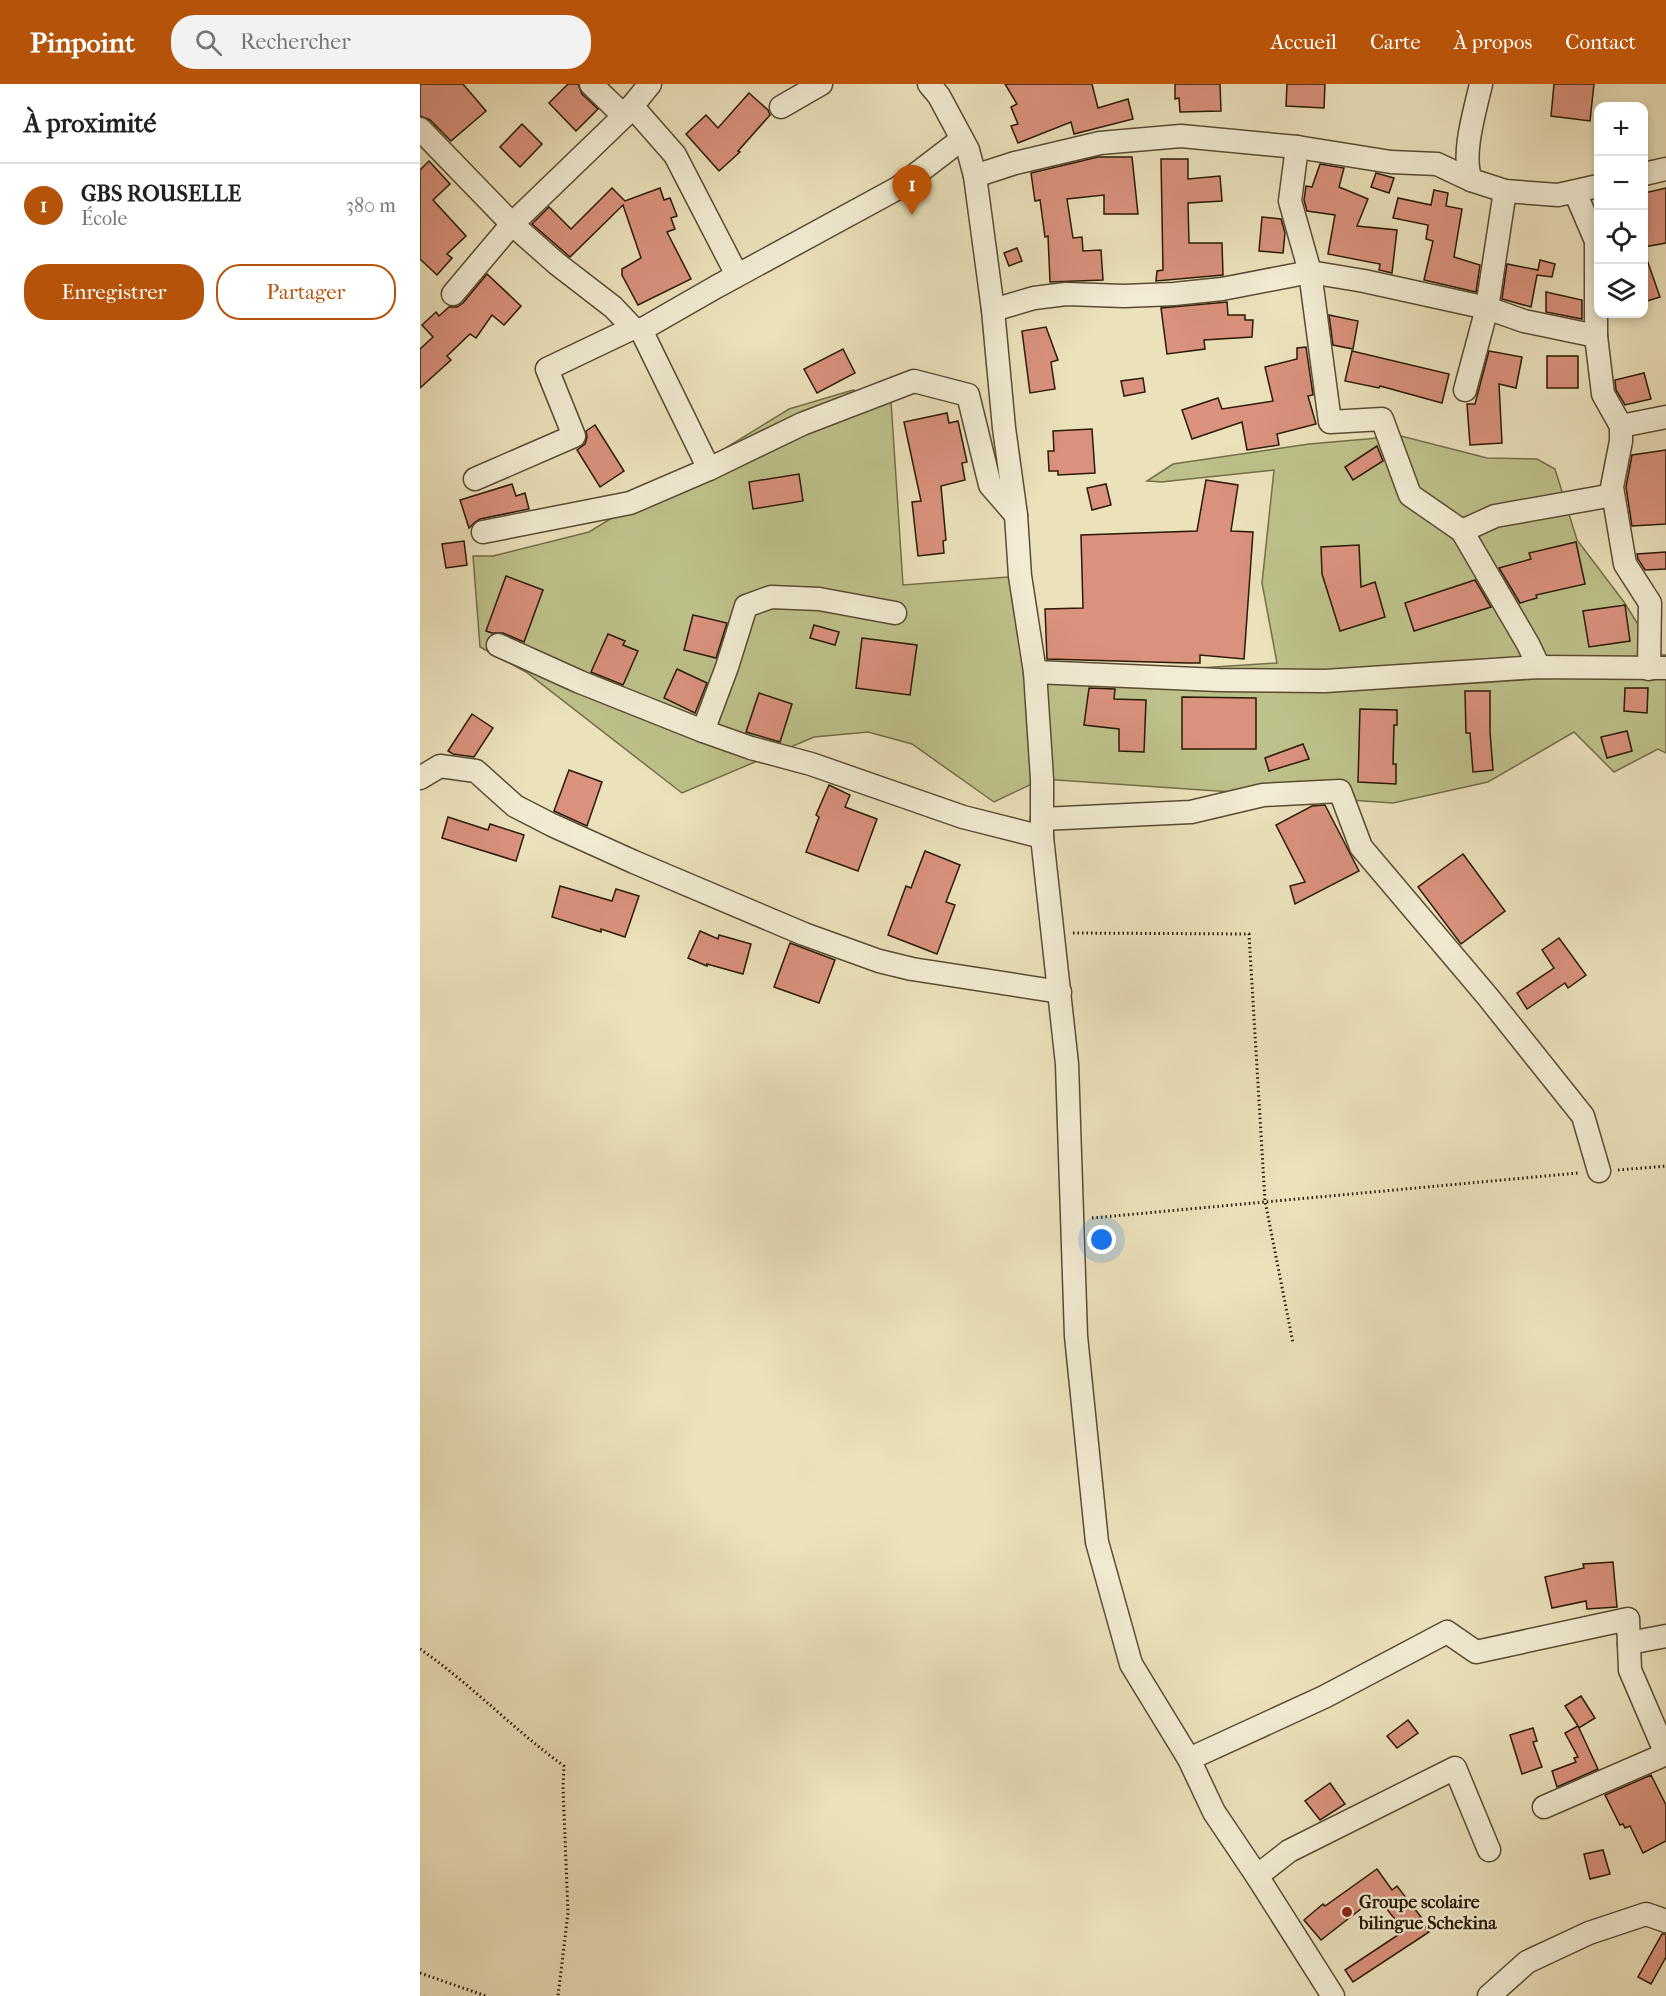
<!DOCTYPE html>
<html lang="fr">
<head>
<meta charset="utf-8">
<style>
  body { margin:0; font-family:"IM FELL French Canon",serif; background:#f2f2f2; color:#222 }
  .controls { position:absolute; right:18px; top:18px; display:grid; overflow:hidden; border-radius:12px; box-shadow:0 3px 9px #0003 }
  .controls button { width:54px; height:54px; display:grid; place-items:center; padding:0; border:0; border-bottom:2px solid #e0e0e0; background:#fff; color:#222; font:30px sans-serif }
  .you { position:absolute; left:682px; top:1156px; width:21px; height:21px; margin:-15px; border:4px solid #fff; border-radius:50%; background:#1a73e8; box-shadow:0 0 0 9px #1a73e833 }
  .badge { display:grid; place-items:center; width:39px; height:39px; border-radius:50%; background:#b45309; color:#fff; font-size:20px; font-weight:700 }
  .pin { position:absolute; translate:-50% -50px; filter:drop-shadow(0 2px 3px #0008) }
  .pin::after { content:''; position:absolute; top:32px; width:21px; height:18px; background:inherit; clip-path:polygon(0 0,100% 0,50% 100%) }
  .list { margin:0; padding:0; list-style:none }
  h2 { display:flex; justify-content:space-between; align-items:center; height:78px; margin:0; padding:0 24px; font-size:26px }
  h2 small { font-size:20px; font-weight:400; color:#767676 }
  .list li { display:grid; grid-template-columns:39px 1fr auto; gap:18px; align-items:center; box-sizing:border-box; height:84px; padding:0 24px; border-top:2px solid #e0e0e0 }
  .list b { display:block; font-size:22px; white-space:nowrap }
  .list p { margin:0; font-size:20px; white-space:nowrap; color:#767676 }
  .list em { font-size:20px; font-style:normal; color:#767676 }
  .actions { display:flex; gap:12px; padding:18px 24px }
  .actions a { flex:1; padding:14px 0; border:2px solid #b45309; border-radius:24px; text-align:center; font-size:21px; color:#b45309 }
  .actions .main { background:#b45309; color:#fff }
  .icon { flex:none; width:33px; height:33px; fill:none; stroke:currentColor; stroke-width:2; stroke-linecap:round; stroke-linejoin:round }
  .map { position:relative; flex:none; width:1246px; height:1912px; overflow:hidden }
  header { display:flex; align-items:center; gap:36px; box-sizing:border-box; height:84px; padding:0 30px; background:#b45309; color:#fff }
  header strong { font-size:28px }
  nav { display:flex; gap:33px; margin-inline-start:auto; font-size:21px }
  .search { width:420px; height:54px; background:#f2f2f2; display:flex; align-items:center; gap:15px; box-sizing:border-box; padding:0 21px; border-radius:24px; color:#767676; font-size:22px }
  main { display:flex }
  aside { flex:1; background:#fff }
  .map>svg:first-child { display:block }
  .green { fill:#bec18b; stroke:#746e48; stroke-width:1.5 }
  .building { fill:#da917d; stroke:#2a1a04; stroke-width:1.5 }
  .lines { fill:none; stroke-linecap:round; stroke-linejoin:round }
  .minor-casing { stroke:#5a4c32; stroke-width:25 }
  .path { stroke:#2a1a04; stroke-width:3; stroke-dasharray:1.5 3; stroke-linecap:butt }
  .minor { stroke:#f2ecd3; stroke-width:22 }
  .poi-dot { fill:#8f2418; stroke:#f2ecd3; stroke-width:2 }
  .labels { text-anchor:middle; stroke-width:4.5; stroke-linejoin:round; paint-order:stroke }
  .poi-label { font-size:18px; font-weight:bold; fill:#2a1a04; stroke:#f2ecd3; text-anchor:start }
</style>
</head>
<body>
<header>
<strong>Pinpoint</strong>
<div class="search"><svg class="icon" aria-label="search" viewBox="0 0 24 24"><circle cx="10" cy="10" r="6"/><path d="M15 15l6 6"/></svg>Rechercher</div>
<nav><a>Accueil</a><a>Carte</a><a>À propos</a><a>Contact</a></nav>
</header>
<main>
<aside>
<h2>À proximité<small></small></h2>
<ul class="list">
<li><span class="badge">1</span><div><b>GBS ROUSELLE</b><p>École</p></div><em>380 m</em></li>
</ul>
<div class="actions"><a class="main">Enregistrer</a><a>Partager</a></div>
</aside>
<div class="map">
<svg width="1246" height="1912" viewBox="0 0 1246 1912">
  <rect width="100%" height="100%" fill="#ebe1bb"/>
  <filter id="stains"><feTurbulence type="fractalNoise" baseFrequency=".00333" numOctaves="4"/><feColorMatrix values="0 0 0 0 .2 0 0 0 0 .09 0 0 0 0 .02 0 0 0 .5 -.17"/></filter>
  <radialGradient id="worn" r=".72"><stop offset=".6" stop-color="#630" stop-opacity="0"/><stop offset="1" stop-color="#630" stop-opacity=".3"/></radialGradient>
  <polygon class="green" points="433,306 471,317 483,501 600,492 615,588 670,591 857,579 842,499 854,386 741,398 727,397 753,380 889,360 981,352 1067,374 1117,375 1135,385 1157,456 1204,518 1237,571 1246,571 1246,669 1238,665 1194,688 1154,648 1068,698 973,719 622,695 574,718 492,660 448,648 394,653 262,709 106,588 60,563 53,472 73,472 169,448 369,325"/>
  <g class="building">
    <polygon points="0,0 43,0 66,27 31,57 10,36 0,32"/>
    <polygon points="148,0 158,0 162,10 178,25 156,47 129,19"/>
    <polygon points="585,0 672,0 678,24 708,15 713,35 654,50 651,38 598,59 591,42 598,40 591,23 597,20"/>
    <polygon points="755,0 800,0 801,27 760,28 759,14 755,15"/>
    <polygon points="867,0 905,0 904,24 866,22"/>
    <polygon points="1134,0 1174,0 1170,37 1131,32"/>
    <polygon points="329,9 348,26 350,31 318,67 320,68 299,87 266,50 286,31 298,44"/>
    <polygon points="102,40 122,60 100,83 80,63"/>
    <polygon points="678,73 712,73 718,130 684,130 684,111 647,115 653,154 662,153 663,167 681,166 683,196 630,198 628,152 625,153 620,116 615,117 611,89"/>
    <polygon points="741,75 768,75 768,95 800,92 802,117 768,119 769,159 802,159 803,191 736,197 737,187 743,186"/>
    <polygon points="9,77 30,100 13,116 46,152 27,170 32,174 17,191 0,175 0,86"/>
    <polygon points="900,80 924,84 919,103 948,115 937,142 977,146 972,189 959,186 960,180 908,170 915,131 887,127 884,116 886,102 892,103"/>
    <polygon points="956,89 974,94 969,109 951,103"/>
    <polygon points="192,104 205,117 240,104 244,116 250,114 257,132 251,134 255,145 247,148 271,195 218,221 202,191 202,185 221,174 203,121 150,173 112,140 129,123 151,145"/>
    <polygon points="1246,104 1246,159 1224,163 1224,109"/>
    <polygon points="1014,106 1028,109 1026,122 1042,125 1034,173 1060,181 1056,208 1004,196 1013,157 1006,155 1008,141 973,134 978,114 1011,121"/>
    <polygon points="842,133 861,135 865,149 863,169 839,167"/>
    <polygon points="597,164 602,177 589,182 584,169"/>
    <polygon points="1224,173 1226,173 1240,213 1224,218"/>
    <polygon points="1120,176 1135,180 1132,193 1117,191 1111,223 1082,215 1087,180 1118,186"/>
    <polygon points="67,190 101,222 84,241 72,231 56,254 50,250 27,272 31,276 0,304 0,265 13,253 2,241 16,228 19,232 29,223 37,223 43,219"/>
    <polygon points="1126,208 1162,216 1162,235 1126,228"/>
    <polygon points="807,218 808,231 825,231 825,236 833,236 832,253 784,256 785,265 747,270 741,224"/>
    <polygon points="909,231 938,237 933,265 913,261"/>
    <polygon points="626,243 638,276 631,278 635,305 610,309 602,247"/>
    <polygon points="886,263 893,311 888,312 896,340 857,350 859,361 827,366 822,338 772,355 762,326 798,314 802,325 853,317 845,283 877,275 877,264"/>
    <polygon points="423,265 435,289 397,309 384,285"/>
    <polygon points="932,267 1029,290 1022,319 960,302 959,304 925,297"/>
    <polygon points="1069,267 1102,273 1096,304 1079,300 1082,359 1050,361 1047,320 1055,320"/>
    <rect x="1127" y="272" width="31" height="32"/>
    <polygon points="1224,289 1231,315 1205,321 1196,306 1195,296"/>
    <polygon points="723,294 725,308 704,312 701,297"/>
    <polygon points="527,329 529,339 538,337 547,378 542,379 545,396 521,402 526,456 523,457 524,469 498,472 492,418 501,417 484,338"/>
    <polygon points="175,341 204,387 180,403 157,366 165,360 167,353 166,347"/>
    <polygon points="672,345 675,389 638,391 638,387 629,387 628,367 634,367 633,347"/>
    <polygon points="957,362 963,377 933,396 925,383"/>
    <polygon points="1246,366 1246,440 1212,442 1206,403 1212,371"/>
    <polygon points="379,390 383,417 333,425 329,398"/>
    <polygon points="786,396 818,401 811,447 833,448 824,575 780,571 780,579 767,579 627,575 625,525 663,524 661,451 777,447"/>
    <polygon points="92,400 96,412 105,409 109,425 60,435 55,438 49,444 40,416"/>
    <polygon points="686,400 691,421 672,426 667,404"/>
    <polygon points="44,457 47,481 26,484 22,460"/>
    <polygon points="1156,458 1165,500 1116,511 1117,514 1100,519 1079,484 1111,475 1109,469"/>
    <polygon points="939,461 941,503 955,498 965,533 920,547 902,490 901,463"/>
    <polygon points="1246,468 1246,485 1225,486 1218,475 1217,470"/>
    <polygon points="86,492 123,506 104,558 83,549 72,549 66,547"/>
    <polygon points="1055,496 1071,523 994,547 985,519"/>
    <polygon points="1205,521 1210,557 1169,563 1163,527"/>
    <polygon points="273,531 307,539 296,574 264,566"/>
    <polygon points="394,541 419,548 415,561 390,554"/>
    <polygon points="188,550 205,557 203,561 218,567 203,601 171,588"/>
    <polygon points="442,554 497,561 490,611 436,604"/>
    <polygon points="257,585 287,599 275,629 244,614"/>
    <polygon points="669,604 695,605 694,615 726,616 724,668 699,667 699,645 664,641"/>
    <polygon points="1205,604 1228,604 1227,629 1204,627"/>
    <polygon points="1045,607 1070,607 1070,648 1073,686 1053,688 1050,649 1046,649"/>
    <polygon points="339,609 372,620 360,658 326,648"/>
    <polygon points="762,613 836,614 836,665 762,665"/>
    <polygon points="940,625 977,626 977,641 974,641 973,680 976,680 976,700 938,698"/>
    <polygon points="52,630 73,644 54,673 33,670 28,667"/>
    <polygon points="1207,647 1212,667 1187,674 1181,653"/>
    <polygon points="883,660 889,675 849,687 845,674"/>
    <polygon points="149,686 182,698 167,742 134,727"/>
    <polygon points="409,701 430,711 425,723 457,735 438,787 386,768 399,733 396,731"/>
    <polygon points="905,721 939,787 875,820 870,802 885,798 856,741 892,722"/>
    <polygon points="28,733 68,746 70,740 104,751 96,777 22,754"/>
    <polygon points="505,767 540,781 526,818 535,821 517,870 468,851 486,802 491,804"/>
    <polygon points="1043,770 1085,827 1041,860 998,803"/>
    <polygon points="140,802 192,817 196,805 219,812 205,853 181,845 181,848 132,833"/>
    <polygon points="280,847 298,855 299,851 331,860 323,890 287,880 287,882 268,874"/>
    <polygon points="1139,854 1166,891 1148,904 1145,899 1107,925 1097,909 1134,884 1122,866"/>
    <polygon points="370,859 415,876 399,919 354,903"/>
    <polygon points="1193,1478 1197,1523 1167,1525 1166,1517 1132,1524 1125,1493 1164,1484 1163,1480"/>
    <polygon points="1161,1612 1175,1634 1159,1644 1158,1642 1178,1685 1137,1703 1132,1687 1156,1678 1154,1674 1158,1673 1145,1649 1158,1642 1145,1622"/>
    <polygon points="988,1636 998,1649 977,1664 967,1652"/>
    <polygon points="1113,1644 1117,1657 1113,1658 1122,1683 1102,1690 1090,1651"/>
    <polygon points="1231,1691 1246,1721 1246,1757 1223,1769 1210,1742 1205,1744 1203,1740 1200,1741 1185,1711"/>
    <polygon points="910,1699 925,1720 900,1736 885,1717"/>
    <polygon points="1183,1766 1190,1790 1170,1795 1164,1770"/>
    <polygon points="957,1785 972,1806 977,1802 1001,1833 999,1834 1009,1848 933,1898 925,1886 984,1847 959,1815 948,1823 946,1821 901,1856 884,1836 903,1820 905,1822"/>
    <polygon points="1242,1850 1246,1850 1246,1873 1231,1900 1218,1893"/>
  </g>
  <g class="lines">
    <defs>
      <g id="minor">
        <polyline points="171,0 204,32"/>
        <polyline points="509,0 519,12 548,66 555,92 573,226 584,344 596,431 600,492 615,588 622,695 622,753 647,980 656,1252 677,1458 711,1580 769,1675 794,1728 837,1792 913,1912"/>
        <polyline points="212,22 255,71 317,191"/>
        <polyline points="361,23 401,0"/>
        <polyline points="0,45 92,140 136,179 193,223 213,244 221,246 296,203 478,104 542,55"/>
        <polyline points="877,63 870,117 890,188 910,338 962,335 990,411 1042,447 1108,560 1119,583"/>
        <polyline points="1224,90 1246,85"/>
        <polyline points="555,92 595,79 680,59 761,52 877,63 971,78 1017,80 1051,96 1085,107 1138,111 1178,102"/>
        <path d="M1051,96C1041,71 1055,27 1061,0"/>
        <polyline points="1155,108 1176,157 1176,252 1183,310 1201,342 1201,357 1192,403 1205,480 1230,519 1229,585"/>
        <polyline points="33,210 92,140 204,32 230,0"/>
        <polyline points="573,226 614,214 646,210 704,212 754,210 802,205 890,188 944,197 1067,224 1104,237 1176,252"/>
        <polyline points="221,246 289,385"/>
        <polyline points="1045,306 1067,224 1085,107"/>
        <polyline points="1201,342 1246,333"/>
        <polyline points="55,395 154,352 127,285 213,244"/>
        <polyline points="1042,447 1075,432 1193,411"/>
        <polyline points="63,448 210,419 289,385 382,340 494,297 548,311 570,401 596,431"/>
        <polyline points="78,561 160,598 283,647 331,664 391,680 543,733 622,753"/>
        <polyline points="615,588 799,596 905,597 1119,583 1246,584"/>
        <polyline points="283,647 307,583 326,522 351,513 399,515 475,529"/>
        <polyline points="0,694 20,682 56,687 95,722 132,741 214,778 384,850 459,877 492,885 640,908"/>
        <polyline points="622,735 771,728 843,711 920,707 941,763 1068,913 1163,1032 1179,1087"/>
        <polyline points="1209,1559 1246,1552"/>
        <polyline points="769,1675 904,1613 1027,1548 1056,1568 1208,1535 1210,1586 1246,1670 1124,1723"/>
        <polyline points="837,1792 869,1767 1035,1684 1069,1766"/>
        <polyline points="1069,1912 1107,1878 1169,1849 1226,1830 1246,1837"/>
      </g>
    </defs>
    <use href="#minor" class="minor-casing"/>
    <g class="path">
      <polyline points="653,849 829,850 845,1117 873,1259"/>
      <polyline points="1198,1086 1246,1082"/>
      <polyline points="672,1134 1158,1089"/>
      <path d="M0,1565C51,1600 94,1646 144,1682L143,1703L148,1829L138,1912"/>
      <polyline points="0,1889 66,1912"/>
    </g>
    <use href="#minor" class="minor"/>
  </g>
  <circle class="poi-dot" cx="927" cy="1828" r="6"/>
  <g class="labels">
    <g class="poi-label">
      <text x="939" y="1824">Groupe scolaire<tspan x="939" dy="21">bilingue Schekina</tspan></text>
    </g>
  </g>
  <rect width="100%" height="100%" filter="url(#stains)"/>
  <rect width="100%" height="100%" fill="url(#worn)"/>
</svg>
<div class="controls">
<button>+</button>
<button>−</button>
<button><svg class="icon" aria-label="locate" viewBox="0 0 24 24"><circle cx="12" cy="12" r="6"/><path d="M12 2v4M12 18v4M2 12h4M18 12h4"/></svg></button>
<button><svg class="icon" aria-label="layers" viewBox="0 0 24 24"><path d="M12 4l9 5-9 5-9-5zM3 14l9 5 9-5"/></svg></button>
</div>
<div class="you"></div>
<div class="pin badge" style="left:492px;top:131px">1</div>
</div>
</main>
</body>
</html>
